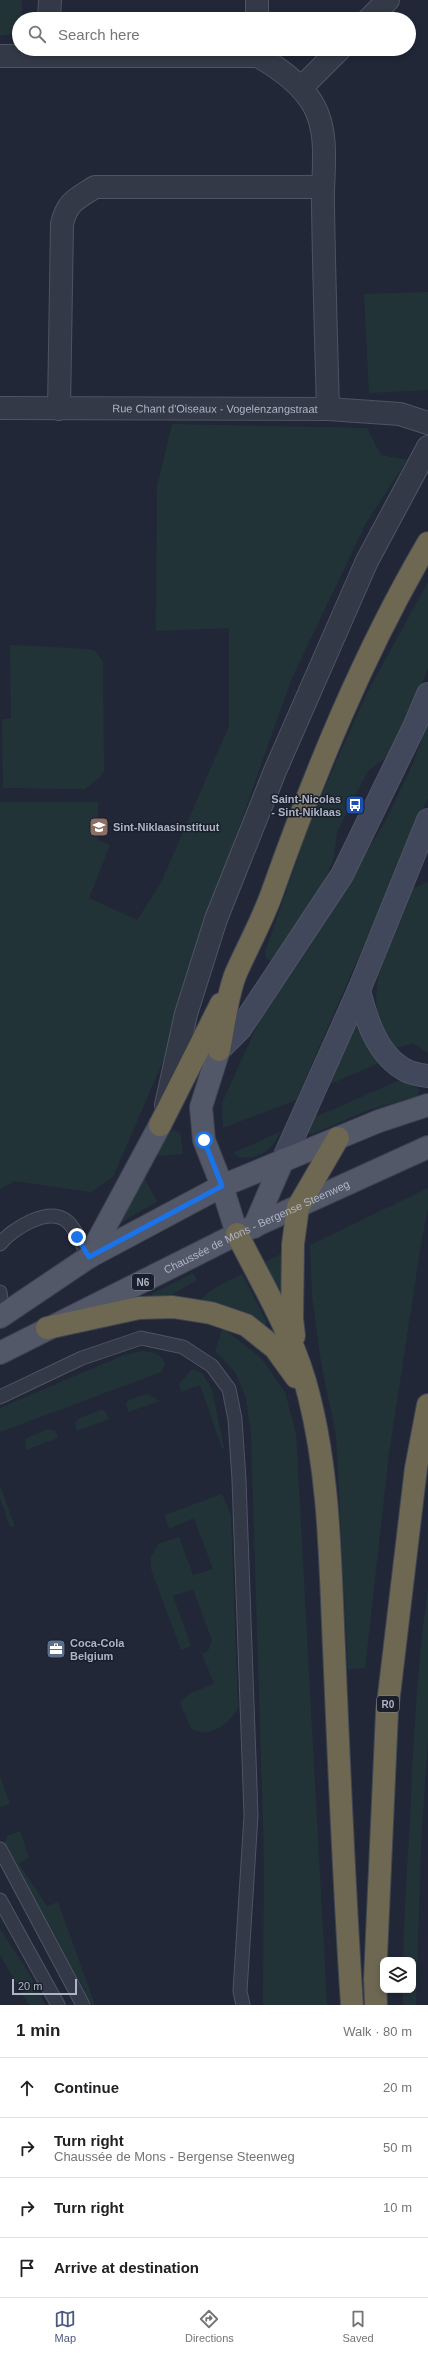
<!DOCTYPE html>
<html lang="en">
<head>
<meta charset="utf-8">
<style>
  body { margin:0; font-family:Helvetica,sans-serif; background:#f2f2f2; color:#202124 }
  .controls { position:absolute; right:12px; bottom:12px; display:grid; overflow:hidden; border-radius:8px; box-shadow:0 2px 6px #0003 }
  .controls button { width:36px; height:36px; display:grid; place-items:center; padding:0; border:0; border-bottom:1px solid #e0e0e0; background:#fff; color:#202124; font:20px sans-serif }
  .scale { position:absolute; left:12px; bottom:10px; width:65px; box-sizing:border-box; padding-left:4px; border:2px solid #aeb4c5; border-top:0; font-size:11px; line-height:14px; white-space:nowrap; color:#aeb4c5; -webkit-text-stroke:3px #1a1f2c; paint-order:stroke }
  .stop { position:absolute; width:12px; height:12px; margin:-9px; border:3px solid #1a73e8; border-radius:50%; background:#fff }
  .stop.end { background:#1a73e8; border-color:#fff; box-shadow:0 1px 4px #0008 }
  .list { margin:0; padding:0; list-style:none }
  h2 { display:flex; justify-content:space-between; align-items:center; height:52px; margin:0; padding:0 16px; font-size:17px }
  h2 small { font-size:13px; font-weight:400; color:#757577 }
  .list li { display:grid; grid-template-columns:26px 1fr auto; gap:12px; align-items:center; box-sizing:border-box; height:60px; padding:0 16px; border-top:1px solid #e0e0e0 }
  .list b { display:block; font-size:15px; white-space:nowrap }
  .list p { margin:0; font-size:13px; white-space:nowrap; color:#757577 }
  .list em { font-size:13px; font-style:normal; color:#757577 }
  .icon { flex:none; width:22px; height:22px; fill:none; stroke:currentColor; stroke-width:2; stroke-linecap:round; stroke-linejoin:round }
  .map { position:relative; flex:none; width:428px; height:2005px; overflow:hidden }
  .search { position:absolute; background:#fff; box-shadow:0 2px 6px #0003; left:12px; right:12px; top:12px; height:44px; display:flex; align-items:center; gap:10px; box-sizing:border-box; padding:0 14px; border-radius:22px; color:#757577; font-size:15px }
  .sheet { height:292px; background:#fff }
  nav { display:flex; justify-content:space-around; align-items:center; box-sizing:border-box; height:56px; border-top:1px solid #e0e0e0; background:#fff; font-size:11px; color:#757577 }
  nav a { display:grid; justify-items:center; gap:2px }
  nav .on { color:#4c5982 }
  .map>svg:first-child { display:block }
  .green { fill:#223338 }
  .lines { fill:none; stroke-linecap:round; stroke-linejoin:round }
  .lane-casing { stroke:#4e5463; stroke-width:15 }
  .street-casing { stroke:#4e5463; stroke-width:24 }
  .secondary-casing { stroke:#4e5463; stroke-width:24 }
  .primary-casing { stroke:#3d4352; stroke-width:24 }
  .highway-casing { stroke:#3e4452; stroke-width:24 }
  .lane { stroke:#343948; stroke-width:13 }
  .street { stroke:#343948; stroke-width:22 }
  .secondary { stroke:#42485b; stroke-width:22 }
  .primary { stroke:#525868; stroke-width:22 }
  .highway { stroke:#6e6751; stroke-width:22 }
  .route { stroke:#1a73e8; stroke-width:5 }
  .labels { text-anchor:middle; stroke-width:3; stroke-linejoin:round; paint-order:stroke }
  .shield { fill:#1a1f2c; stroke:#828797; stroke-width:1 }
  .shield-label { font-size:10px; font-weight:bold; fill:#aeb4c5 }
  .street-label { font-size:11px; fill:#aeb4c5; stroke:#1a1f2c }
  .poi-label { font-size:11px; font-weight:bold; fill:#aeb4c5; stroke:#1a1f2c; text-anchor:start }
</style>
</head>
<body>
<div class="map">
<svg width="428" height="2005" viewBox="0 0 428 2005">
  <rect width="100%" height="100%" fill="#212737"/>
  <g class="green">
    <polygon points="0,0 22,0 22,19 19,19 19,29 10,35 0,35"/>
    <polygon points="428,292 428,390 369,393 364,294"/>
    <polygon points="172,424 367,428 381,455 407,460 366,523 291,680 204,926 163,1061 113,1177 91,1192 14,1181 0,1189 0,802 98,802 98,840 110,845 89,898 137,920 161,883 229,726 229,628 156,631 157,487"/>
    <polygon points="428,582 428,668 424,678 393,752 368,771 337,832 334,858 316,900 273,963 266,958 265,952 311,821 333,769 367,693"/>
    <polygon points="10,645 89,649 95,651 103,662 104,771 99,778 85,789 3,788 2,719 11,719"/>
    <polygon points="428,724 428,798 296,1100 223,1128 222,1103 256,1028 283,976 383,826 411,768"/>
    <path d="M428,882V1053L413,1043L393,1049C389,1041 382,1033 380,1024C366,980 395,929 411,889Z"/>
    <polygon points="355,1021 360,1023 381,1062 328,1085"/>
    <polygon points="405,1078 414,1083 419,1090 417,1096 371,1109 312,1134 308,1133 313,1118"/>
    <polygon points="174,1130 180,1133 183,1154 156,1156 169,1133"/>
    <path d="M280,1132C273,1150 258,1160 239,1157L233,1153Z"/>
    <polygon points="145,1179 157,1202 123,1221 120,1219 142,1180"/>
    <polygon points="428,1188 428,1208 421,1244 389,1453 365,1668 348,1669 336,1435 321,1362 312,1295 310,1245"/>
    <polygon points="281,1254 283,1285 282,1288 278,1289 265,1262"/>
    <polygon points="193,1273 197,1280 165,1299 151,1298 152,1294"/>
    <polygon points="242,1274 267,1323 265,1326 198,1302 213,1289"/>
    <polygon points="223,1328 261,1358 285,1392 296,1434 327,2005 263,2005 264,1855 251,1434 246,1397 235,1372 215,1351"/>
    <path d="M143,1351C154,1353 161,1353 165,1364L161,1372L0,1432V1408L124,1355Z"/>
    <polygon points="192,1369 202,1373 212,1390 224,1448 222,1448 200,1385 181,1392 179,1384"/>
    <polygon points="147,1394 160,1401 128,1412 126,1404 128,1400"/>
    <polygon points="101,1410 105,1411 109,1419 77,1431 75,1424 77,1419"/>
    <polygon points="48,1429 55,1431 58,1438 26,1450 25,1439"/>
    <polygon points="0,1486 15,1526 10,1527 0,1498"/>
    <path d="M222,1494L231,1515L238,1708C227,1725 213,1738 191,1729L180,1702L191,1693L214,1684L202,1654L208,1651L212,1640L193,1589L173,1596L191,1646L181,1650L151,1569V1557L158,1544L179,1537L193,1575L213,1569L194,1518L169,1529L165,1515Z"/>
    <path d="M428,1589V1739L421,1845L416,2005H403V1990H413V1960H403C404,1914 407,1869 410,1823C413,1745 417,1667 428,1589Z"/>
    <polygon points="0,1776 10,1804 0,1807"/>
    <polygon points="20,1831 29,1857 19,1864 47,1906 58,1902 95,2005 92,2005 5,1843 7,1836"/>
    <polygon points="0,1929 29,1973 45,2005 29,2005 0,1955"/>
  </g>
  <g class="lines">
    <defs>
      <g id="lane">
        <path d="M0,1244C12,1229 49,1205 68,1222C77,1231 83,1246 89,1257"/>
        <polyline points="0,1292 3,1316"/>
        <polyline points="0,1397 82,1358 141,1338 183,1347 212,1366 229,1389 235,1419 239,1480 251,1815 240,1991 243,2005"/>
        <polyline points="0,1849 83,2005"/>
        <polyline points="0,1900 58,2005"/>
      </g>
      <g id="street">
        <polyline points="257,0 257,19"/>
        <polyline points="49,19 50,0"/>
        <polyline points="369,19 388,0"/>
        <path d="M0,56H258C279,68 302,84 314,106C330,136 322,173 323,205C324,273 326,341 328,409"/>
        <polyline points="301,88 340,49"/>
        <path id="s1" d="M0,408L328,409L400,414L428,423"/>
        <path d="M59,409L62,224C67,202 76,199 95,187H322"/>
        <polyline points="166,1105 186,1014 216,919 275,771 367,561 428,447"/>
      </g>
      <g id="secondary">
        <path d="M359,990C366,1019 377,1056 407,1071C413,1074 421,1075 428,1076"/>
        <polyline points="219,1050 240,1029 342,875 415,725 428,694"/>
        <polyline points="283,1160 359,990 428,820"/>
      </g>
      <g id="primary">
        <polyline points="219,1050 201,1107 204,1140 222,1186 237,1234"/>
        <polyline points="254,1227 283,1160"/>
        <polyline points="89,1257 160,1125"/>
        <polyline points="0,1317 89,1257 222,1186 379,1121 428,1105"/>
        <path id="s2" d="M0,1353L237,1234L428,1147"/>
      </g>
      <g id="highway">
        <path d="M219,1050C224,1026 227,995 236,973C248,946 262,921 272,893C315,772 363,654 428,543"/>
        <polyline points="160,1125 221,1004"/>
        <path d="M237,1234C264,1287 295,1338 309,1396C330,1479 330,1564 334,1648C339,1767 344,1886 352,2005"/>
        <polyline points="47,1328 139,1308 173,1307 211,1313 246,1325 275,1348 296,1377"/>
        <polyline points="294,1336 292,1318 293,1244 298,1207 338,1138"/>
        <polyline points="376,2005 375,1979 387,1712 416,1468 428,1405"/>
      </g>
    </defs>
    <use href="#lane" class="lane-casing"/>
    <use href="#street" class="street-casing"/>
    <use href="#secondary" class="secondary-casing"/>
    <use href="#primary" class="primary-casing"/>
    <use href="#highway" class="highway-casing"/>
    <use href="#lane" class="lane"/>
    <use href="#street" class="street"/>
    <use href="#secondary" class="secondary"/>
    <use href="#primary" class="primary"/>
    <use href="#highway" class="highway"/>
  </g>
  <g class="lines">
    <polyline class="route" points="77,1237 89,1257 222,1186 204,1140"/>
  </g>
  <defs>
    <symbol id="bus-square" viewBox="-11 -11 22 22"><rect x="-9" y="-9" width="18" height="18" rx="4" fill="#1a4fb4" stroke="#1a1f2c"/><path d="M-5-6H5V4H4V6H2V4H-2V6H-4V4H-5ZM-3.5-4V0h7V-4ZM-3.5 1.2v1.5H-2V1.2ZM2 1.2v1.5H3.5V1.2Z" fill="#fff"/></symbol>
    <symbol id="school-square" viewBox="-11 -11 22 22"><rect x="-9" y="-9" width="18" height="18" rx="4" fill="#8d6e63" stroke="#1a1f2c"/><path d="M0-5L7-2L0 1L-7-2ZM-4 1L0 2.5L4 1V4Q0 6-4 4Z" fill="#fff"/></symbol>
    <symbol id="office-square" viewBox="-11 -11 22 22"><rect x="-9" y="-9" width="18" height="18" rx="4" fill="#5c6f8a" stroke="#1a1f2c"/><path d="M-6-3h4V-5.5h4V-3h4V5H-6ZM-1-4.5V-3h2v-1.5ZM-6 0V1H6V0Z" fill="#fff"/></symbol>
  </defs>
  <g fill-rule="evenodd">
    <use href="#bus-square" x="344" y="794" width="22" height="22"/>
    <use href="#school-square" x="88" y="816" width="22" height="22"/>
    <use href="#office-square" x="45" y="1638" width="22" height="22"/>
  </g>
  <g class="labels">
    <g class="shield">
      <rect x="132" y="1274" width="22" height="16" rx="3"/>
      <rect x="377" y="1696" width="22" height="16" rx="3"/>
    </g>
    <g class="shield-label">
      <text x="143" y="1286">N6</text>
      <text x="388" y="1708">R0</text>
    </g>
    <g class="street-label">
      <text dy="4" stroke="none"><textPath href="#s1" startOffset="215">Rue Chant d'Oiseaux - Vogelenzangstraat</textPath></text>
      <text dy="4" stroke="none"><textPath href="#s2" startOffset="286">Chaussée de Mons - Bergense Steenweg</textPath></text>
    </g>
    <g class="poi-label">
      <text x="341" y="803" text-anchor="end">Saint-Nicolas<tspan x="341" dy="13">- Sint-Niklaas</tspan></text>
      <text x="113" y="831">Sint-Niklaasinstituut</text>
      <text x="70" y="1647">Coca-Cola<tspan x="70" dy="13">Belgium</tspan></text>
    </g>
  </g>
</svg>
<div class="controls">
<button><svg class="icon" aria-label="layers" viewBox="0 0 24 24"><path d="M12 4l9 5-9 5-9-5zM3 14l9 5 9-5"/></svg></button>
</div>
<div class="scale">20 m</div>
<div class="stop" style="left:204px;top:1140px"></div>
<div class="stop end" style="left:77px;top:1237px"></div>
<div class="search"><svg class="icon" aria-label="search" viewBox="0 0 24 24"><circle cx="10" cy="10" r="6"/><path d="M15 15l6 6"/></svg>Search here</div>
</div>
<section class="sheet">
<h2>1 min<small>Walk · 80 m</small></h2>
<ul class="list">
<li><svg class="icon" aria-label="ahead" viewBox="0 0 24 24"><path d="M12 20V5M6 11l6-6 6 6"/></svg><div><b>Continue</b></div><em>20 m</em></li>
<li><svg class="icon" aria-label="right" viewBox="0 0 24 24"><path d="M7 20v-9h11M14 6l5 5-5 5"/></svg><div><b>Turn right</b><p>Chaussée de Mons - Bergense Steenweg</p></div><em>50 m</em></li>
<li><svg class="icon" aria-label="right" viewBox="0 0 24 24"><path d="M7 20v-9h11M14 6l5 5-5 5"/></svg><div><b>Turn right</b></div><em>10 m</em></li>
<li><svg class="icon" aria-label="arrive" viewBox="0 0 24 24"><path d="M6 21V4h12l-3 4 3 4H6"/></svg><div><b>Arrive at destination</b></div></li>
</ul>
</section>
<nav>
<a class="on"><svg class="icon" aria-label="map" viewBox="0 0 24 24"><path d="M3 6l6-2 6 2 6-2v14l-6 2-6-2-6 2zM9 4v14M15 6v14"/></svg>Map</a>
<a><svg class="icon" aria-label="directions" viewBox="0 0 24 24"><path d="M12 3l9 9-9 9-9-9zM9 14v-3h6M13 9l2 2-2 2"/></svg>Directions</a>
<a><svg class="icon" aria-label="saved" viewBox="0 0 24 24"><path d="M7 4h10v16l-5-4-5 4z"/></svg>Saved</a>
</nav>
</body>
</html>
